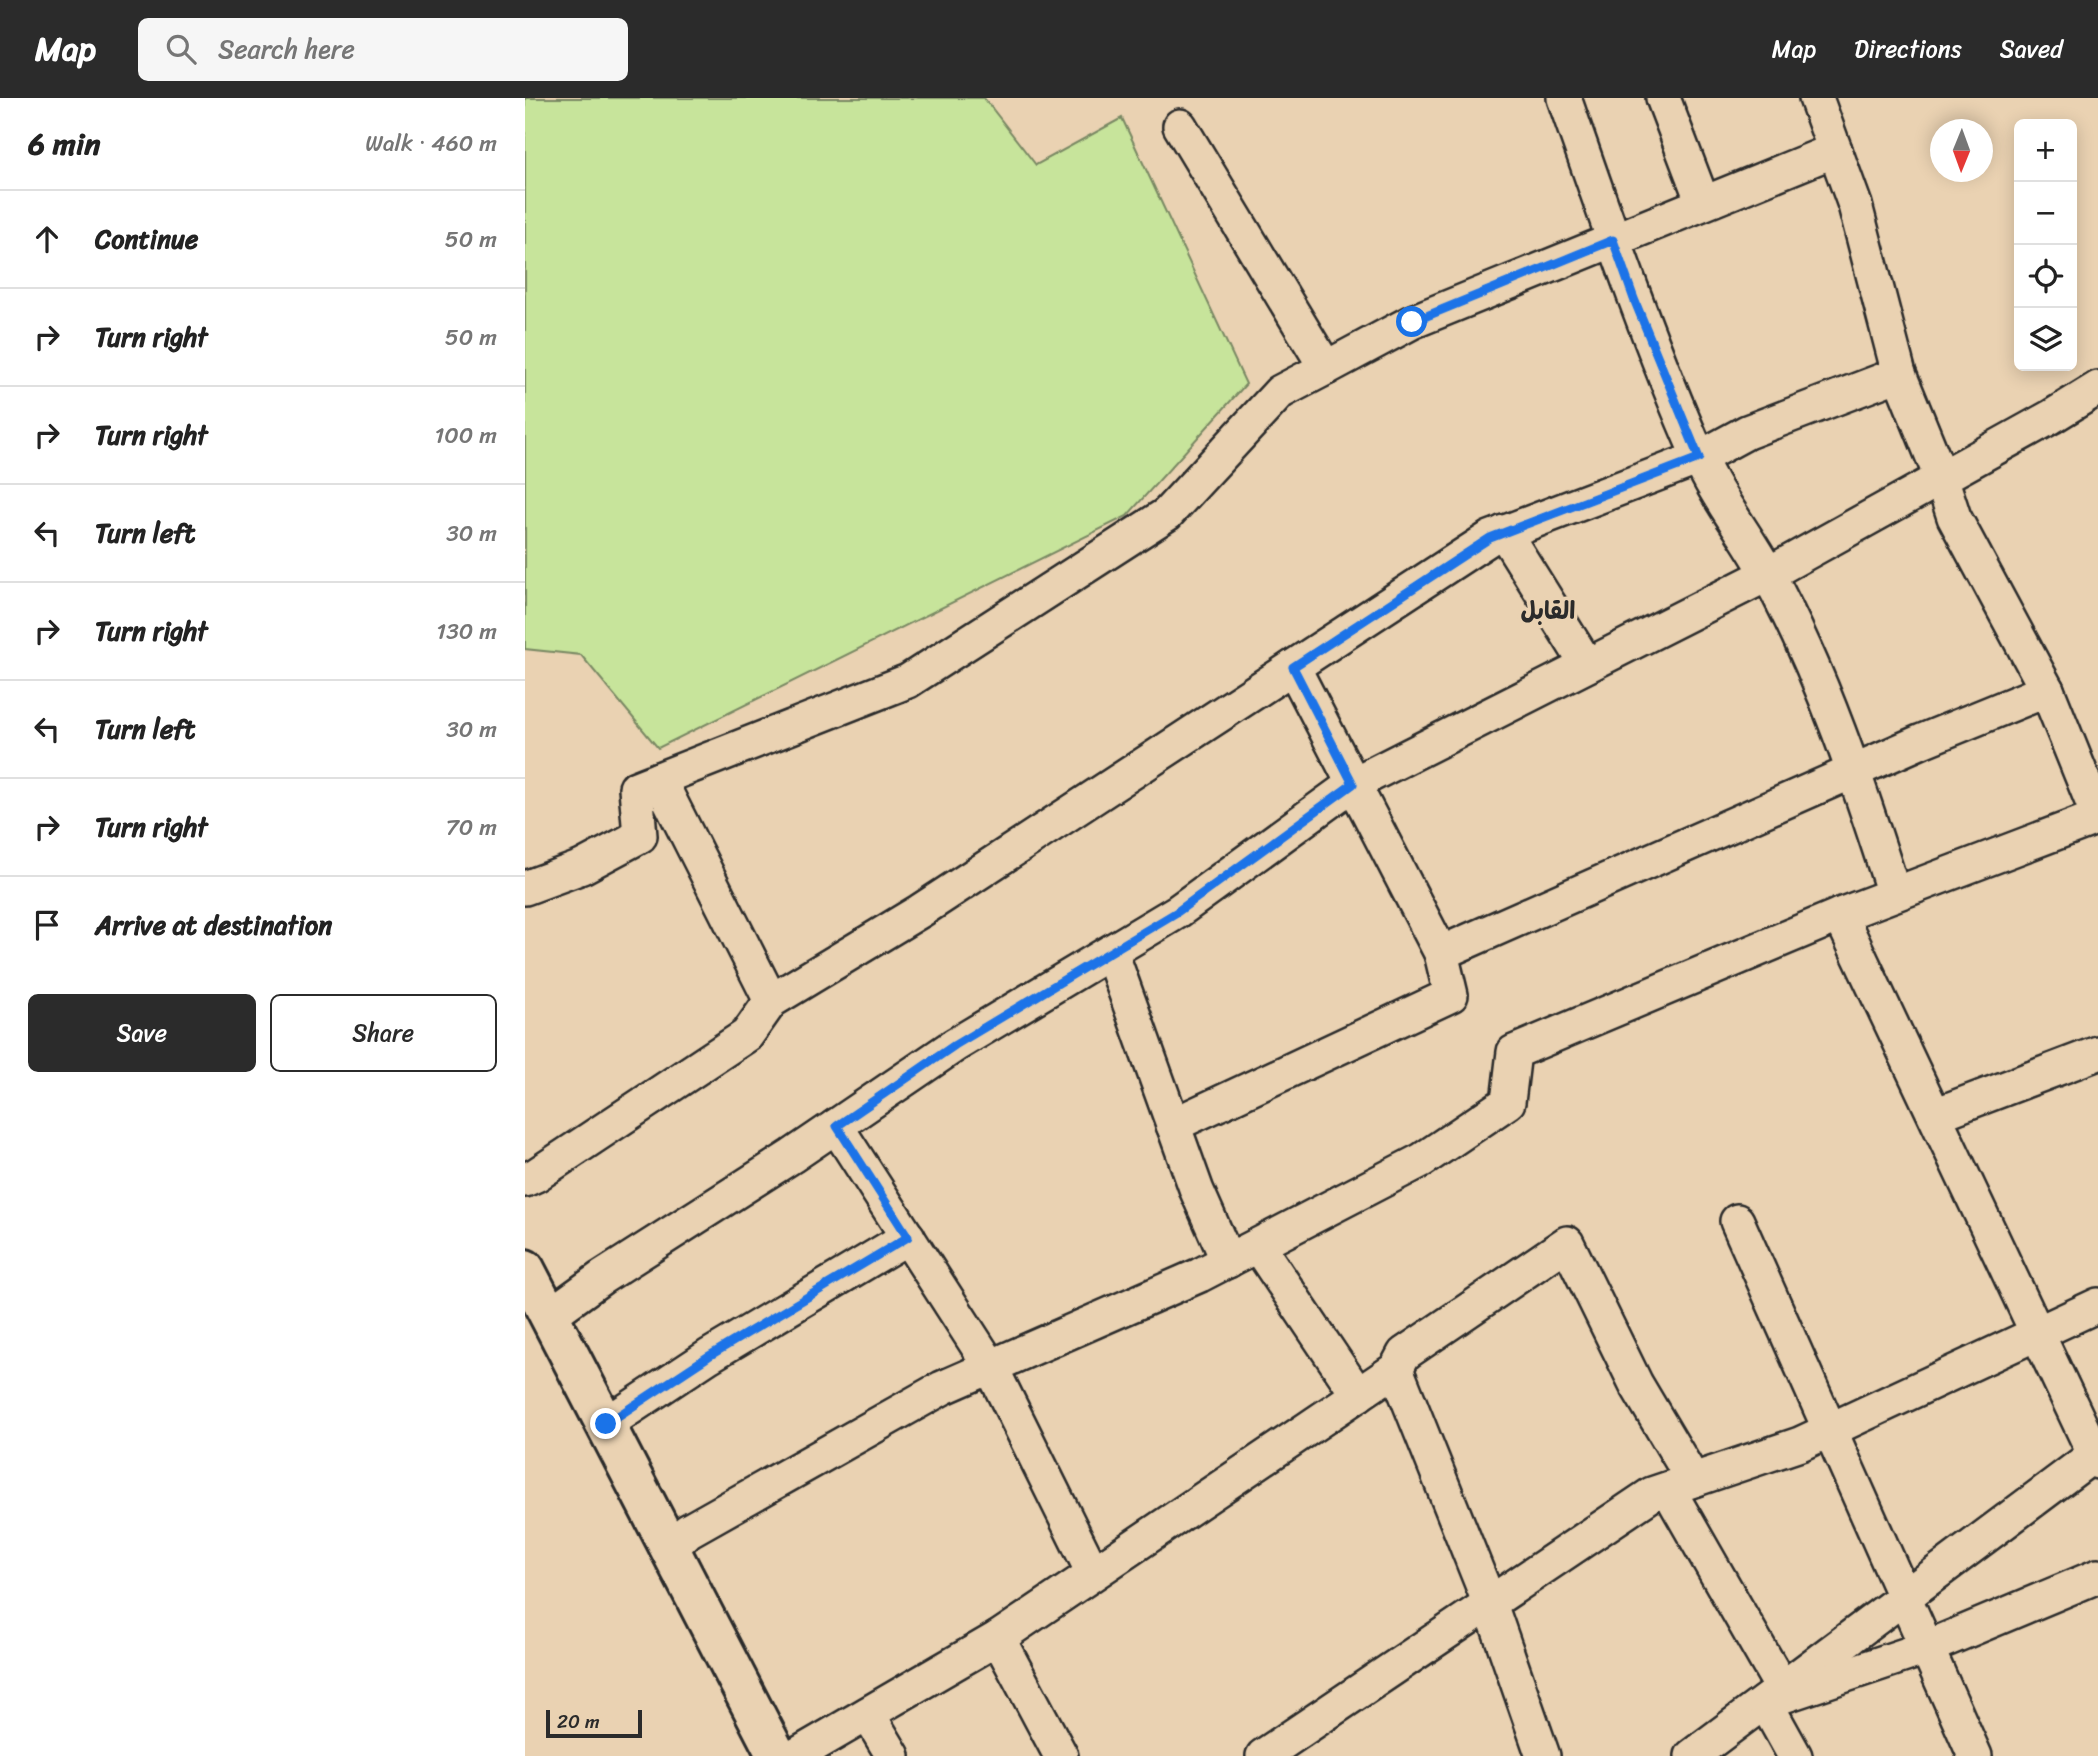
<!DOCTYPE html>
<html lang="en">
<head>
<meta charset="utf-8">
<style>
  body { margin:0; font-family:Sriracha,"Playpen Sans Arabic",sans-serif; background:#f6f6f6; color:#222 }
  .controls { position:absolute; right:21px; top:21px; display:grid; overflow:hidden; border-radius:10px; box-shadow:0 4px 18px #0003 }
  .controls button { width:63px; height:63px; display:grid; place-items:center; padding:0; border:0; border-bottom:2px solid #e0e0e0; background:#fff; color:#222; font:35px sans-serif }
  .compass { position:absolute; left:1405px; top:21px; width:63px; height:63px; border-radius:50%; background:#fff; box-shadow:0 4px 18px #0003; rotate:181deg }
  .scale { position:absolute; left:21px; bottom:18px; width:96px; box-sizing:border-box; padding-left:7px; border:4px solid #2b2b2b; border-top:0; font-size:19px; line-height:24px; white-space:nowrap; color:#2b2b2b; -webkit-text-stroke:5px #ead2b2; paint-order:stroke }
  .stop { position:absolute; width:21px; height:21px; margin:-16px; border:5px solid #1a73e8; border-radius:50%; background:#fff }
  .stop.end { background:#1a73e8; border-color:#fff; box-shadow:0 2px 7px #0008 }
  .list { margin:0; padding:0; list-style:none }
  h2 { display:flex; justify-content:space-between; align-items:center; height:91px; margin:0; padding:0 28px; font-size:30px }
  h2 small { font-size:23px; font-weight:400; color:#767676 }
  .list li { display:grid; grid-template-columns:46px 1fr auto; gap:21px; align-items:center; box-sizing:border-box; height:98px; padding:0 28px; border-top:2px solid #e0e0e0 }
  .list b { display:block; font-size:26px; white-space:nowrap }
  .list em { font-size:23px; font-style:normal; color:#767676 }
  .actions { display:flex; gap:14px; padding:21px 28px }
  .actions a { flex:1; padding:16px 0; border:2px solid #2b2b2b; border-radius:10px; text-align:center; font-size:24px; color:#2b2b2b }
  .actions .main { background:#2b2b2b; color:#fff }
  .icon { flex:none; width:38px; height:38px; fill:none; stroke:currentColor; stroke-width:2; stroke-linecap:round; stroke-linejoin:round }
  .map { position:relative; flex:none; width:1573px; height:1658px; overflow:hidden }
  header { display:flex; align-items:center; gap:42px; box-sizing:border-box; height:98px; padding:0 35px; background:#2b2b2b; color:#fff }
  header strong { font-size:33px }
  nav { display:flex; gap:38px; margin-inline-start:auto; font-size:24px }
  .search { width:490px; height:63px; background:#f6f6f6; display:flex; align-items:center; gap:18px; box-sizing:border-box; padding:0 24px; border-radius:10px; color:#767676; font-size:26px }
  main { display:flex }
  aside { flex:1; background:#fff }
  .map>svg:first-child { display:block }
  .green { fill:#c7e49b; stroke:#798863; stroke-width:2 }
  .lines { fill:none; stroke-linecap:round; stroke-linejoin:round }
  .minor-casing { stroke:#2b2b2b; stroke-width:38 }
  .tertiary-casing { stroke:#2b2b2b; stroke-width:44 }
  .minor { stroke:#ead2b2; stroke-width:33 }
  .tertiary { stroke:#ead2b2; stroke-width:38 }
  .route { stroke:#1a73e8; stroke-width:9 }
  .labels { text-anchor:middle; stroke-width:7; stroke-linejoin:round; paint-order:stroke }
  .neighbourhood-label { font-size:24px; font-weight:bold; fill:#2b2b2b; stroke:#ead2b2 }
</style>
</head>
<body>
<header>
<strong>Map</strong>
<div class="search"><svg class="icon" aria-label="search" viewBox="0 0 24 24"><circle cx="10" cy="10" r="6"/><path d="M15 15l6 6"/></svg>Search here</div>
<nav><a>Map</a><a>Directions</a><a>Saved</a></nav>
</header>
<main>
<aside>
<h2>6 min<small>Walk · 460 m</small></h2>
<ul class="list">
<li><svg class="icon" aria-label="ahead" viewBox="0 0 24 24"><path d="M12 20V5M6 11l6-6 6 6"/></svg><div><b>Continue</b></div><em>50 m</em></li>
<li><svg class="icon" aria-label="right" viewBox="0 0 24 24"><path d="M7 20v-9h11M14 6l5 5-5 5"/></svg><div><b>Turn right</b></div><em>50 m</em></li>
<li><svg class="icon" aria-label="right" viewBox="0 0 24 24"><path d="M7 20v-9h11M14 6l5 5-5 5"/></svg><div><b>Turn right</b></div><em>100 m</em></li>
<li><svg class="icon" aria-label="left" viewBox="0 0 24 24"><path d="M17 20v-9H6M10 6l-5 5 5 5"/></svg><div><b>Turn left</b></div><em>30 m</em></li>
<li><svg class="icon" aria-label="right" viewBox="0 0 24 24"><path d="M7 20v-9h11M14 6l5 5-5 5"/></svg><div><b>Turn right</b></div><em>130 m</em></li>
<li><svg class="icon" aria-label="left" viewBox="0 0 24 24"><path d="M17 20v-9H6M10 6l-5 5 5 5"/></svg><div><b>Turn left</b></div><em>30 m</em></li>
<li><svg class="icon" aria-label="right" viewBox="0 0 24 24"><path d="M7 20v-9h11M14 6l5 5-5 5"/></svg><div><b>Turn right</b></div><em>70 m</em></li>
<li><svg class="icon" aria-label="arrive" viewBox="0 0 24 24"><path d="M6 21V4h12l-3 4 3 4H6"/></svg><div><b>Arrive at destination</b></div></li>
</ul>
<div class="actions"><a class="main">Save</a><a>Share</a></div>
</aside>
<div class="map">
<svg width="1573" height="1658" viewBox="0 0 1573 1658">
  <rect width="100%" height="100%" fill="#ead2b2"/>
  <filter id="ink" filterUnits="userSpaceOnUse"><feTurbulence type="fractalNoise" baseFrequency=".0143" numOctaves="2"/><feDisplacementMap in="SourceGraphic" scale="14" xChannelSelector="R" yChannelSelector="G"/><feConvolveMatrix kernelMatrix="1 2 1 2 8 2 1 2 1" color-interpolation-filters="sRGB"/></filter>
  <g filter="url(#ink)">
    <polygon class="green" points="0,0 459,0 511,67 597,20 721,286 602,418 133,650 56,557 0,551"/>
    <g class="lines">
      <defs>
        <g id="minor">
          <path d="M1039,0C1081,120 1122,241 1173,357C1191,399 1221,436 1243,476C1298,578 1334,686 1369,796"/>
          <polyline points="1138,0 1178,105"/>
          <polyline points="1291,0 1330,107 1374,276 1416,379 1429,419 1522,592 1573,718"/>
          <polyline points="655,28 801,270"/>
          <polyline points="979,434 1062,567"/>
          <polyline points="134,681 246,903"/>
          <polyline points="0,790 57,769 115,738 111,690 383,583 642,416 755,294 801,270 887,224 1310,52"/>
          <polyline points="1315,817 1573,1364"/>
          <polyline points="586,854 672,1093 703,1163"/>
          <polyline points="916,855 1397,643 1522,592"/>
          <polyline points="1410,1017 1573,955"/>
          <polyline points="648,1027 926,897 916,855 768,569"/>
          <polyline points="311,1028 466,1269 568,1475"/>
          <polyline points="0,1082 11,1077 222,937 246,903 395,813 965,440 1174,360 1222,334 1374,276"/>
          <polyline points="1212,1123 1450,1658"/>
          <polyline points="733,1148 833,1297"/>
          <polyline points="25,1217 76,1180 267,1058 430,947 652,814 828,686 1243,476 1526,319 1573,290"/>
          <polyline points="871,1271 965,1506 1018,1658"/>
          <polyline points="81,1326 184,1258 383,1139"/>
          <polyline points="1143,1391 1257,1590"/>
          <polyline points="145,1451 163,1433 417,1290 675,1177 897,1062 983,1004 989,954 1315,817 1573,719"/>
          <polyline points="473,1540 536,1658"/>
          <polyline points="343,1616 368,1658"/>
          <polyline points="270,1658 473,1540 871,1271 879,1256 1042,1145 1111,1286 1168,1382"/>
          <polyline points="738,1658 1127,1396 1275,1346 1573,1207"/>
          <polyline points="1167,1658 1573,1354"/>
          <polyline points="1270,1658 1240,1604 1401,1550 1573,1478"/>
        </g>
        <polyline id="tertiary" points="0,1171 252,1658"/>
      </defs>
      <use href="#minor" class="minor-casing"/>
      <use href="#tertiary" class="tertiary-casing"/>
      <use href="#minor" class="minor"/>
      <use href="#tertiary" class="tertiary"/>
    </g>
  </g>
  <g class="lines" filter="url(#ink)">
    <polyline class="route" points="81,1326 184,1258 383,1139 312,1028 430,947 652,814 828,686 768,569 965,440 1174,360 1109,201 1088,142 887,224"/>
  </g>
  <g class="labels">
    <g class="neighbourhood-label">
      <text x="1023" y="521">القابل</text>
    </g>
  </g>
</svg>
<div class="controls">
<button>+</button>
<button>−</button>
<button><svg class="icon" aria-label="locate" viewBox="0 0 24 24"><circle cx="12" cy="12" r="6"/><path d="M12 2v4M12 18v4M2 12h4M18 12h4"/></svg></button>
<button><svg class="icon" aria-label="layers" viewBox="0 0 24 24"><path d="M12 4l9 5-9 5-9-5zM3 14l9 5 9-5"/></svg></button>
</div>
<svg class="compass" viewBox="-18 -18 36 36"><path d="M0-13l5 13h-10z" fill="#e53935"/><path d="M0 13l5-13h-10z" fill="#767676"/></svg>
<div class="scale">20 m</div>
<div class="stop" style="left:887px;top:224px"></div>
<div class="stop end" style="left:81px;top:1326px"></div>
</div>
</main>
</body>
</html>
